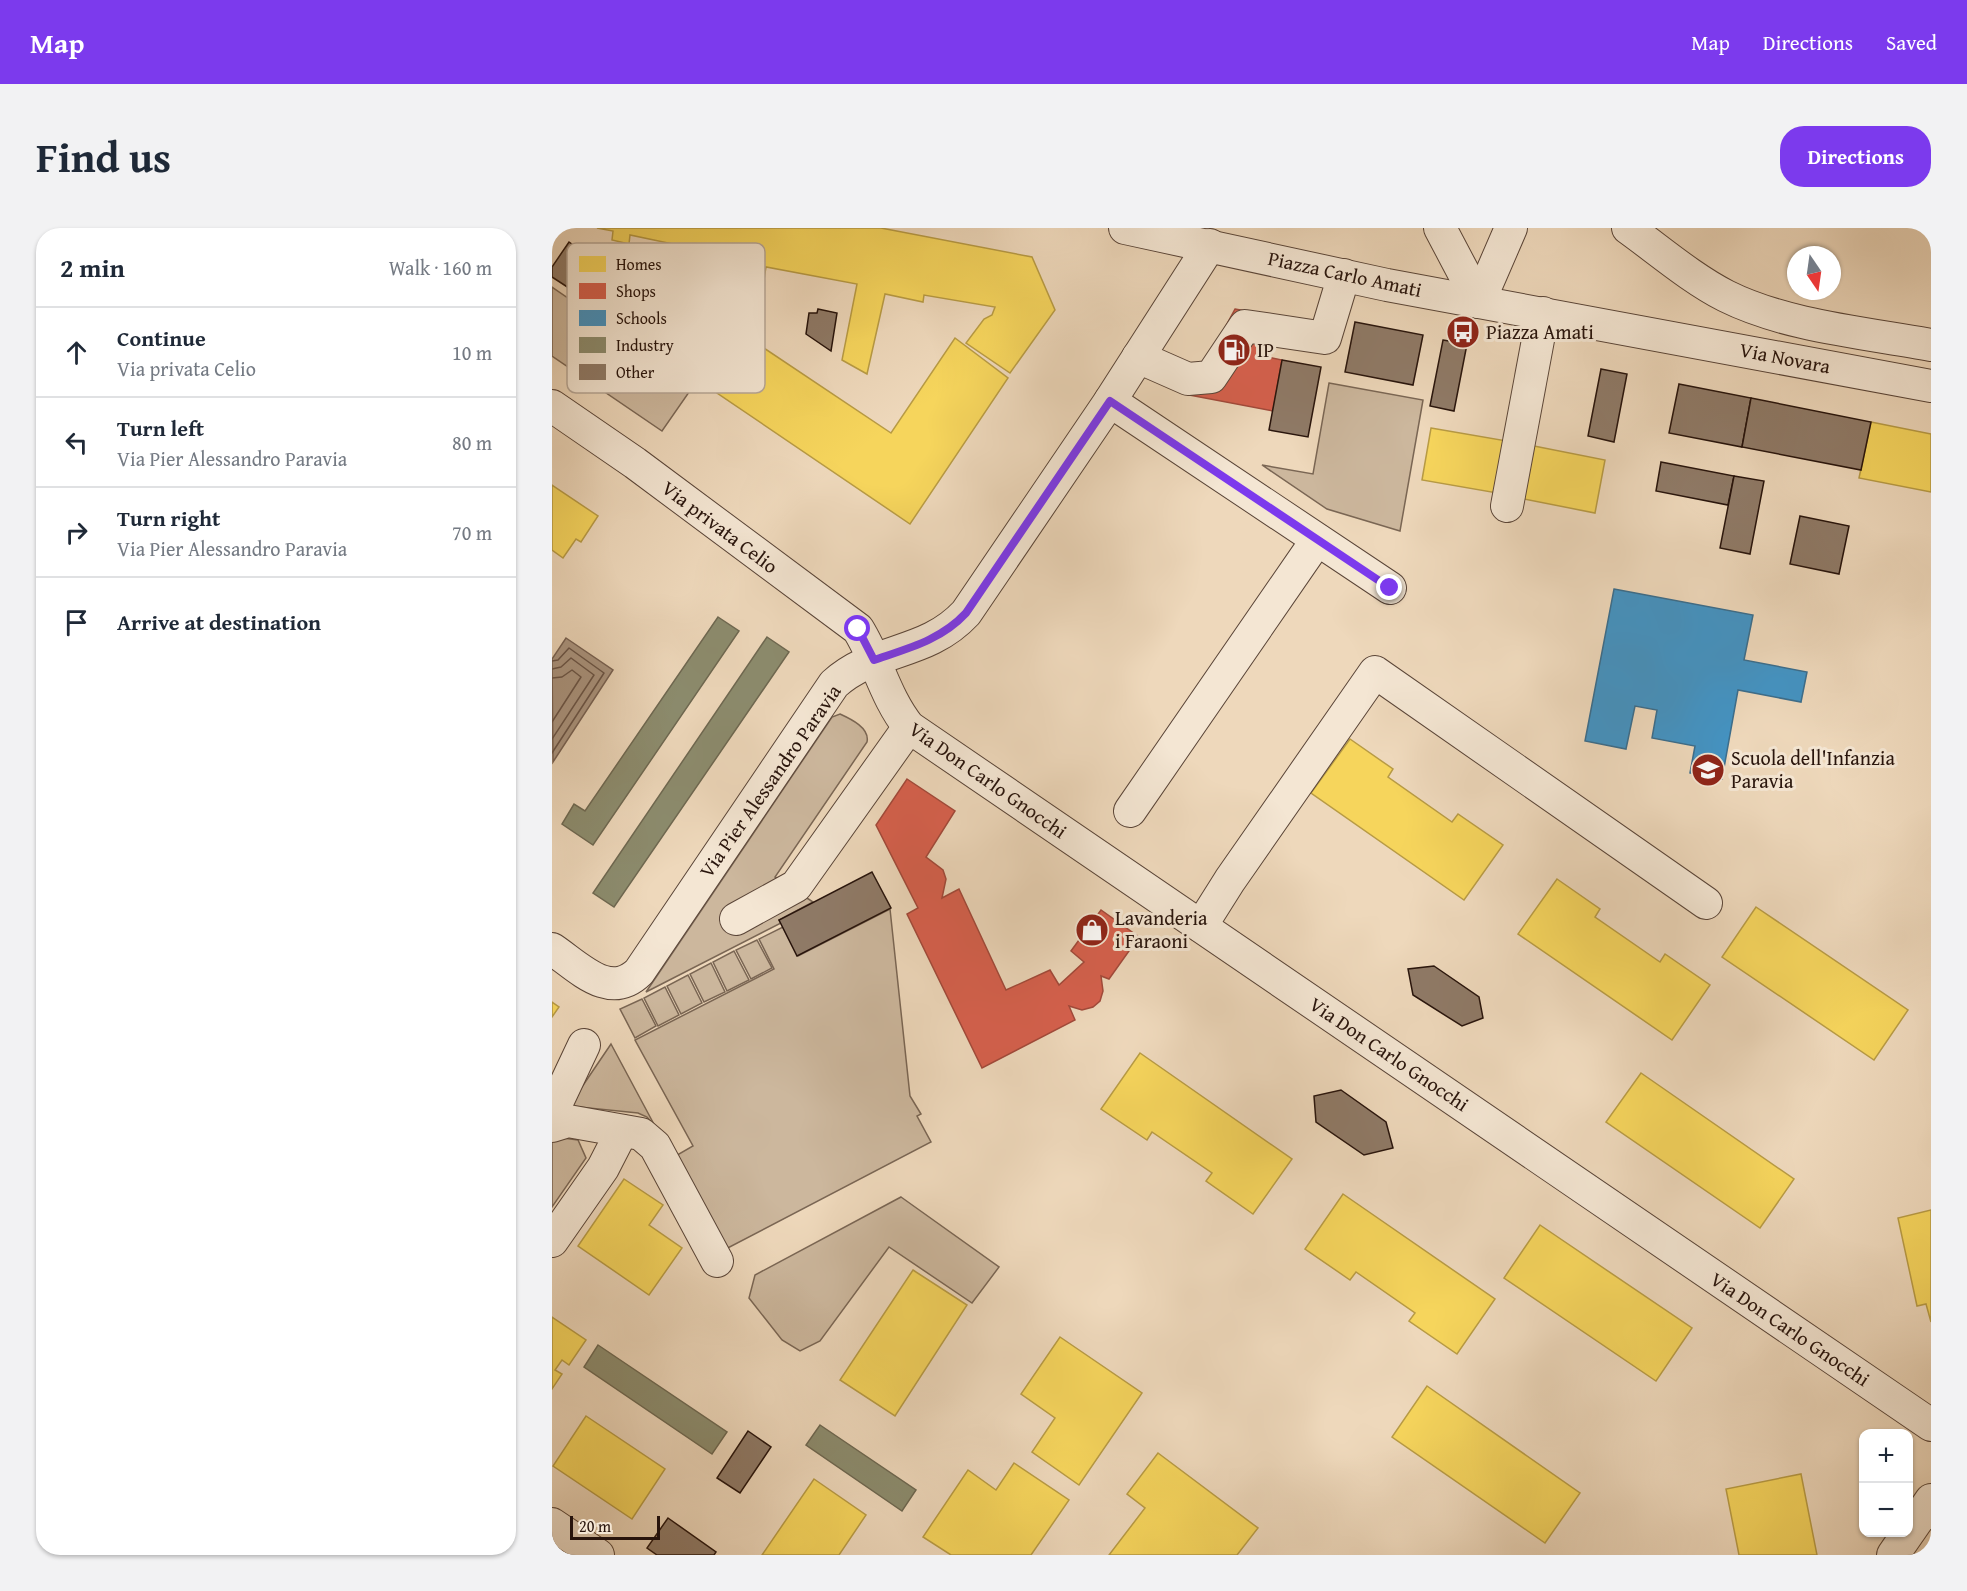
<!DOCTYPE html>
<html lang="en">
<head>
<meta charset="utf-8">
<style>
  body { margin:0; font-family:"Gentium Book Plus",serif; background:#f2f2f3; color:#1f2937 }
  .controls { position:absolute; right:18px; bottom:18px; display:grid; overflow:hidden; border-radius:12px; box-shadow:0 2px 4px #0004 }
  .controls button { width:54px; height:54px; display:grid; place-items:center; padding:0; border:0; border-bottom:2px solid #e0e1e3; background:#fff; color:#1f2937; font:30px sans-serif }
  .compass { position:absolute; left:1235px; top:18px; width:54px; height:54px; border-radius:50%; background:#fff; box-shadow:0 2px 4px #0004; rotate:167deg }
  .scale { position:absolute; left:18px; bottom:15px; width:90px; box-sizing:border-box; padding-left:6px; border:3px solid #28140c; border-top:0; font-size:16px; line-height:21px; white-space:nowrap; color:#28140c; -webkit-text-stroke:4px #f4e6d3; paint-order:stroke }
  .stop { position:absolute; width:18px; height:18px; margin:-14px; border:4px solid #7c3aed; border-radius:50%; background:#fff }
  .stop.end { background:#7c3aed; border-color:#fff; box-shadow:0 2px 6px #0008 }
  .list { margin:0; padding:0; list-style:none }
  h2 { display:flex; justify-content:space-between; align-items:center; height:78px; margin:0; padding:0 24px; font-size:26px }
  h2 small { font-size:20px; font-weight:400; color:#747a83 }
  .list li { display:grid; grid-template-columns:39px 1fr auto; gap:18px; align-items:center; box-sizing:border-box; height:90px; padding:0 24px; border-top:2px solid #e0e1e3 }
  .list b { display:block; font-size:22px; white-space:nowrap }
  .list p { margin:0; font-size:20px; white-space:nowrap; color:#747a83 }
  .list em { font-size:20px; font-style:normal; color:#747a83 }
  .icon { flex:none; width:33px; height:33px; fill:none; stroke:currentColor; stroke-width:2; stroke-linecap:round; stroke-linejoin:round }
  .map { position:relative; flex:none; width:1379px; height:1327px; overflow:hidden; border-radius:24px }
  header { display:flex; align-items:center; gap:36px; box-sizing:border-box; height:84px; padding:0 30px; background:#7c3aed; color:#fff }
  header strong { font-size:28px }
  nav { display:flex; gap:33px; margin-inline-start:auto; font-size:21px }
  .intro { display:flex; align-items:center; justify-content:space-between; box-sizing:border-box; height:144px; padding:0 36px }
  h1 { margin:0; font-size:42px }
  .button { padding:15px 27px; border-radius:24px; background:#7c3aed; color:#fff; font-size:21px; font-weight:700 }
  main { display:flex; gap:36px; padding:0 36px }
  aside { flex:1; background:#fff; border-radius:24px; box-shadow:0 2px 4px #0004 }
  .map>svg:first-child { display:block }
  .green { fill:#ccb79d; stroke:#7a6654; stroke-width:1.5 }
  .water { fill:#ab9580; stroke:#776152; stroke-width:1.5 }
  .homes { fill:#f6d55c; stroke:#b89b44; stroke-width:1.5 }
  .shops { fill:#d6604d; stroke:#a2493a; stroke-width:1.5 }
  .schools { fill:#4393c3; stroke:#3b6d8c; stroke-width:1.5 }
  .industry { fill:#8c8c6e; stroke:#6e6851; stroke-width:1.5 }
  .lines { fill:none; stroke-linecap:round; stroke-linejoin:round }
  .shore { stroke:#6a5446; stroke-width:1.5 }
  .building { fill:#8f7a67; stroke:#28140c; stroke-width:1.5 }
  .minor-casing { stroke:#5a4538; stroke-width:34 }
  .minor { stroke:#f4e6d3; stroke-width:32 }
  .route { stroke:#7c3aed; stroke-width:8 }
  .labels { text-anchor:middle; stroke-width:6; stroke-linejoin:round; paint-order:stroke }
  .street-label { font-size:20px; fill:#28140c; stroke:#f4e6d3 }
  .poi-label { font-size:20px; fill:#28140c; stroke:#f4e6d3; text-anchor:start }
  .key { fill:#f4e6d3; stroke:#b7a797; stroke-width:1.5 }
  .key-label { font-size:16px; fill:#28140c }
</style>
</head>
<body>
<header>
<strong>Map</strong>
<nav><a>Map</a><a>Directions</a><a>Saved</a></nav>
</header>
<div class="intro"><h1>Find us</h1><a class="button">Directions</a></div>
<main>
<aside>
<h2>2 min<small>Walk · 160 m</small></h2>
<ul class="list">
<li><svg class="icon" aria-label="ahead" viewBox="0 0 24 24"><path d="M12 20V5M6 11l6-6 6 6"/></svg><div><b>Continue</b><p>Via privata Celio</p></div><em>10 m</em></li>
<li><svg class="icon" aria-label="left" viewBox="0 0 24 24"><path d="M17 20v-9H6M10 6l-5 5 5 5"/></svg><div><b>Turn left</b><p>Via Pier Alessandro Paravia</p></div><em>80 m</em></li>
<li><svg class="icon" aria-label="right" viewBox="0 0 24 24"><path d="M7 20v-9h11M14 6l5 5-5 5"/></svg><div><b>Turn right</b><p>Via Pier Alessandro Paravia</p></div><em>70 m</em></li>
<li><svg class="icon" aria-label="arrive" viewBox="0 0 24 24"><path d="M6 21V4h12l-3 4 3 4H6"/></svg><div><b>Arrive at destination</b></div></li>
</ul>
</aside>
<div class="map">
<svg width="1379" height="1327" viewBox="0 0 1379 1327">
  <rect width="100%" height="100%" fill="#eed8bb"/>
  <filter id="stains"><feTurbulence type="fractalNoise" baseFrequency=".00333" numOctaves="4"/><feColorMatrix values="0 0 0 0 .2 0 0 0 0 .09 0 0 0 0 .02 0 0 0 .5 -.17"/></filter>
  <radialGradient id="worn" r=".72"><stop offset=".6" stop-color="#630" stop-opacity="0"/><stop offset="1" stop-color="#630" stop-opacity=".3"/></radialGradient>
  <g class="green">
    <polygon points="0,59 142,157 110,203 0,128"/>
    <polygon points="777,155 871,172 848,303 775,281 710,237 761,246"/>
    <path d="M288,486C299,491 318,500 315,514L223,649L261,674L227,692L229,695L94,764L280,489Z"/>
    <polygon points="338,681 358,868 369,886 365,888 379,914 170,1023 120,930 141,918 83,812 222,741 207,711 231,699 246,728"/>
    <polygon points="205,712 220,740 199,751 184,722"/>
    <polygon points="182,723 197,752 175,763 161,734"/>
    <polygon points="159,735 173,764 152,774 138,746"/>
    <polygon points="136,747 150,775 129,786 115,758"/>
    <polygon points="113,759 127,787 106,798 92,770"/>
    <polygon points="90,771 104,798 83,810 68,781"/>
    <polygon points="59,816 104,900 95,889 86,885 17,878"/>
    <polygon points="11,910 26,912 34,930 0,979 0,912"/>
    <polygon points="349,969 447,1039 420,1075 337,1019 268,1113 248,1123 230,1112 197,1070 203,1047"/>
  </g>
  <polygon class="water" points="14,410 61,442 1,534 0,431"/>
  <g class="homes">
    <polygon points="45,0 329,0 480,29 503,82 458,145 414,115 432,91 440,87 443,79 372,67 371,74 333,66 315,146 290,132 305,56 214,39 208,76 180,57 186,29 162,24 158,38 137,33 140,20 78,7 77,16 60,12 61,3"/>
    <polygon points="167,90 339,205 403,110 456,150 358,296 131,142"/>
    <polygon points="1319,194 1379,206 1379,264 1307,250"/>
    <polygon points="879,200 955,213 945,265 870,252"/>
    <polygon points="977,217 1053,232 1043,285 967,270"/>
    <polygon points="0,257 46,288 29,314 24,311 11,330 0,322"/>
    <polygon points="798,511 841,541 836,549 900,594 906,586 951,617 912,672 759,565"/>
    <polygon points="1005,651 1048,681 1043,689 1108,734 1113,726 1158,757 1120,812 966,706"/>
    <polygon points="1204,679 1356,782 1322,832 1170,729"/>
    <polygon points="0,774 7,779 0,789"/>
    <polygon points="588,825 740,931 701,986 654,953 660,945 600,904 595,912 549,881"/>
    <polygon points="1089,845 1242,951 1208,1000 1054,894"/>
    <polygon points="72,951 111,977 97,997 130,1020 97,1067 26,1018"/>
    <polygon points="791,966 943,1071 905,1126 857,1093 863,1085 804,1044 798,1052 753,1021"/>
    <polygon points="1379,982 1379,1094 1374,1076 1365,1078 1346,990"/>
    <polygon points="988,997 1140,1100 1104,1153 952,1050"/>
    <polygon points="361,1042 415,1077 343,1188 288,1152"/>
    <polygon points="0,1089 34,1112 17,1137 10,1132 3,1142 10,1146 0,1161"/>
    <polygon points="508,1109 590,1165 527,1257 480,1224 503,1190 469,1166"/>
    <polygon points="875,1158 1028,1265 993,1315 840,1209"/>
    <polygon points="34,1188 113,1241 80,1291 1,1238"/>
    <polygon points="606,1225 706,1300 685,1327 557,1327 593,1280 575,1266"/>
    <polygon points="462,1235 517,1272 479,1327 399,1327 371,1309 416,1242 444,1262"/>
    <polygon points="1249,1246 1265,1327 1187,1327 1174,1261"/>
    <polygon points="262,1251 314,1287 287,1327 210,1327"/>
  </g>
  <g class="shops">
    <polygon points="683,81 716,87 711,128 730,132 721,183 637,167"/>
    <polygon points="355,551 403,583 374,629 391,642 394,651 390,670 407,661 454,762 498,742 507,757 532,734 519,723 549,682 587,709 557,751 549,748 551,763 548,773 541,779 530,782 517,778 523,792 430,840 355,686 366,680 324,597"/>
  </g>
  <polygon class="schools" points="1062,361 1201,387 1192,432 1255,444 1249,474 1186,462 1170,551 1138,545 1143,518 1100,510 1105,482 1083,478 1074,521 1033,513"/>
  <g class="industry">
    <polygon points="166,389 187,403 41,617 10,596 22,576 33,583"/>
    <polygon points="215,409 237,424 62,679 41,665"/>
    <polygon points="46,1117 175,1204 160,1226 32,1139"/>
    <polygon points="268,1197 364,1262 350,1283 254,1217"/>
  </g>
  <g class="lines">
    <g class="shore">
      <polyline points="0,433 6,432 17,420 52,445 0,525"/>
      <polyline points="0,441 9,439 19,430 42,447 0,511"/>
      <polyline points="0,450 10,449 20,442 29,449 0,494"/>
    </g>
  </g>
  <g class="building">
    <polygon points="17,14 52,38 61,23 101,49 85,71 127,97 158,51 180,64 129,135 65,99 69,94 0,49 0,39"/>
    <polygon points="266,81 285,85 279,123 254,106 257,85 265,85"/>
    <polygon points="803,94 871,107 861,157 793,144"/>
    <polygon points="891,112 915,116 902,183 878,178"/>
    <polygon points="730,132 769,139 756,209 717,202"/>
    <polygon points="1049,141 1075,146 1062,214 1036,208"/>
    <polygon points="1127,156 1199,170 1190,219 1117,205"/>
    <polygon points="1199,170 1319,194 1309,242 1190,219"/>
    <polygon points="1109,234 1182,248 1176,277 1104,263"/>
    <polygon points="1182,248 1212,253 1198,326 1168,320"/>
    <polygon points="1248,288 1297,298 1287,346 1238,336"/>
    <polygon points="320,644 339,680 245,728 227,692"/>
    <polygon points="882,738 927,769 931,790 910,798 861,767 856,741"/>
    <polygon points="789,862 834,894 841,920 812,927 764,894 762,868"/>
    <polygon points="196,1203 219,1219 188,1265 165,1250"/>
    <polygon points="116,1290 164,1324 162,1327 105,1327 95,1320"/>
  </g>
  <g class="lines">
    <defs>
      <g id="minor">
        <polyline points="573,0 835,57 1379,158"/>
        <polyline points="888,0 927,74"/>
        <path d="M1076,0C1108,23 1139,50 1174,68C1234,98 1314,105 1379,117"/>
        <polyline points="927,74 959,0"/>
        <polyline points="586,129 636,151 659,149 693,98 773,110 792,47"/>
        <polyline points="558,173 838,360"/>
        <path d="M0,178L83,235L306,401C326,433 333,469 357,499L1379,1197"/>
        <polyline points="955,278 991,85"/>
        <polyline points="578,583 765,312"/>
        <polyline points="184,691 244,658 357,499"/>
        <polyline points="649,698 678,652 823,444 1154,675"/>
        <path d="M0,721C27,739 57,773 87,744L282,456C323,419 374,428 414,385L558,173L658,17"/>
        <polyline points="0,885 32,817"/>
        <polyline points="0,898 16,893 89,906 103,918 165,1033"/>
        <polyline points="0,1013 51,940 70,903"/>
        <polyline points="0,1296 46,1327"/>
        <polyline points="1341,1327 1379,1272"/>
      </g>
    </defs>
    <use href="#minor" class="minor-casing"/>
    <use href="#minor" class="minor"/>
  </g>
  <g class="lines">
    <path class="route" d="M306,401L322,432C357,420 389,412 414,385L558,173L838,360"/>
  </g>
  <defs>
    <symbol id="bus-disc" viewBox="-11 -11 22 22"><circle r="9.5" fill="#8f2418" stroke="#f4e6d3"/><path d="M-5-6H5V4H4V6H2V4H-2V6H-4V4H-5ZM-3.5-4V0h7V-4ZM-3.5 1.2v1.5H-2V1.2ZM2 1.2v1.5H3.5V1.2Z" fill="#fff"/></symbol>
    <symbol id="fuel-disc" viewBox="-11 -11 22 22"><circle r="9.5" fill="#8f2418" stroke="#f4e6d3"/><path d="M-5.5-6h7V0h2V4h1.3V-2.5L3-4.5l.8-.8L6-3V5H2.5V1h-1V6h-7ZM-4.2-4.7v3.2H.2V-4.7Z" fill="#fff"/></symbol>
    <symbol id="school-disc" viewBox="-11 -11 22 22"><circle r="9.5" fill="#8f2418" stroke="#f4e6d3"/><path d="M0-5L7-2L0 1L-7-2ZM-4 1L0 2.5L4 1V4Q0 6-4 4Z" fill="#fff"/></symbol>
    <symbol id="shop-disc" viewBox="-11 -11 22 22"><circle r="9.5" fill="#8f2418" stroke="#f4e6d3"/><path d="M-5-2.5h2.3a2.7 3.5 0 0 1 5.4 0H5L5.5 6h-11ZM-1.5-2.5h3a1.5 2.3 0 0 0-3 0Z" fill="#fff"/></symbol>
  </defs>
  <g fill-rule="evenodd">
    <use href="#bus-disc" x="892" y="85" width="38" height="38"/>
    <use href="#fuel-disc" x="663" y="103" width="38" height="38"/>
    <use href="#school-disc" x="1137" y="523" width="38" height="38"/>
    <use href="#shop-disc" x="521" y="683" width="38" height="38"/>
  </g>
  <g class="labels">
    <g class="street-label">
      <text transform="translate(793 46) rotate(12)" y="7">Piazza Carlo Amati</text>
      <text transform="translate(1233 130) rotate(11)" y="7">Via Novara</text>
      <text transform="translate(168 299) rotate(37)" y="7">Via privata Celio</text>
      <text transform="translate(436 552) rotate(35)" y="7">Via Don Carlo Gnocchi</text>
      <text transform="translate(218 553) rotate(-55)" y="7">Via Pier Alessandro Paravia</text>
      <text transform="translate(837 826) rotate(34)" y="7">Via Don Carlo Gnocchi</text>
      <text transform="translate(1238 1101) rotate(34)" y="7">Via Don Carlo Gnocchi</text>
    </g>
    <g class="poi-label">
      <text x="934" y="111">Piazza Amati</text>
      <text x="705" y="129">IP</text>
      <text x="1179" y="537">Scuola dell'Infanzia<tspan x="1179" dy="23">Paravia</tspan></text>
      <text x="563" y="697">Lavanderia<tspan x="563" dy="23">i Faraoni</tspan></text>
    </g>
  </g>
  <rect x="15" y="15" width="198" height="150" rx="9" class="key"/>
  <rect x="27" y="28" width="27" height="16" fill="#f6d55c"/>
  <rect x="27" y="55" width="27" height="16" fill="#d6604d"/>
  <rect x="27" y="82" width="27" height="16" fill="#4393c3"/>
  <rect x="27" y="109" width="27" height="16" fill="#8c8c6e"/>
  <rect x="27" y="136" width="27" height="16" fill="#8f7a67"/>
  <g class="key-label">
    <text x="64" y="42">Homes</text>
    <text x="64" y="69">Shops</text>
    <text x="64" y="96">Schools</text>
    <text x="64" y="123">Industry</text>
    <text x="64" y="150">Other</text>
  </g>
  <rect width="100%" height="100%" filter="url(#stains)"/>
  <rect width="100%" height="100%" fill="url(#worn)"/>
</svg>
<div class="controls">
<button>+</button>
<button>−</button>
</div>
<svg class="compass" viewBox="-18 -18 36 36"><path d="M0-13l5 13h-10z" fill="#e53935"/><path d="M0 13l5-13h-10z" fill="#747a83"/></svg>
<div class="scale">20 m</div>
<div class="stop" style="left:306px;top:401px"></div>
<div class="stop end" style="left:838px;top:360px"></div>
</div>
</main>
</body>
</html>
